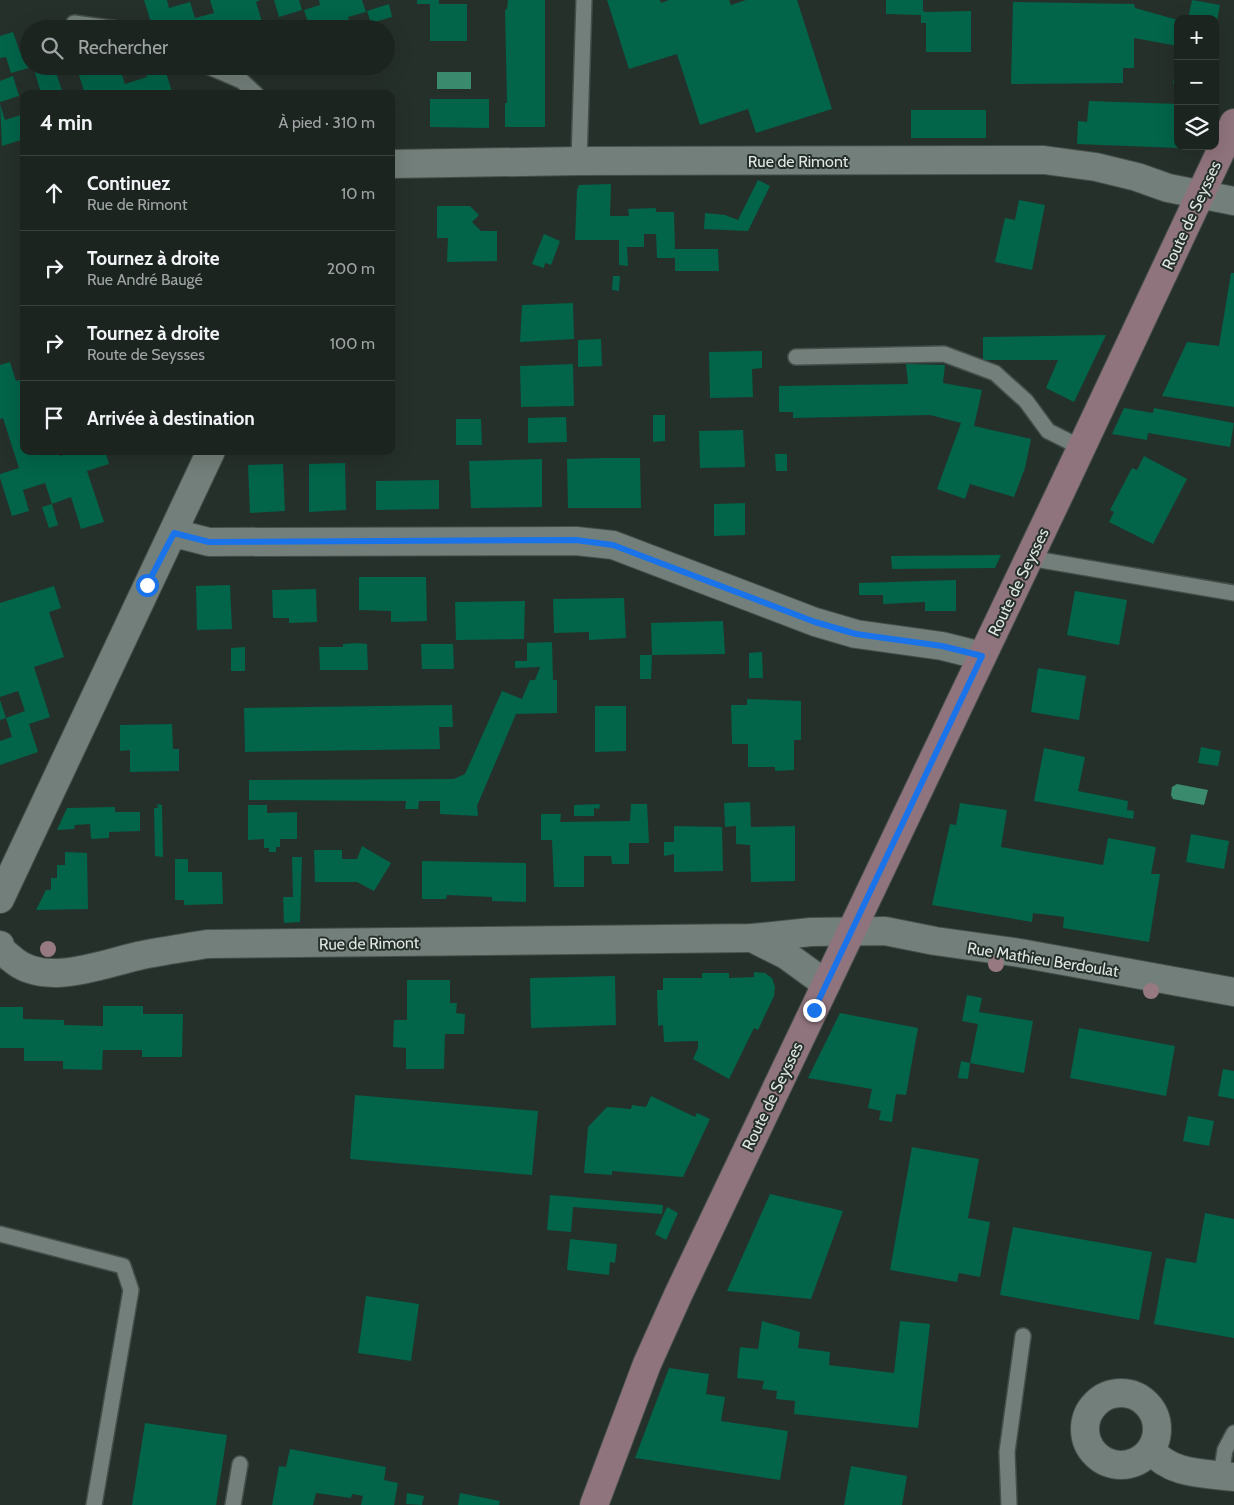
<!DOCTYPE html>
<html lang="fr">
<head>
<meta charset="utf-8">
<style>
  body { margin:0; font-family:Cabin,sans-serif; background:#29302d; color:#f1f3f6 }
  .controls { position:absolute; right:15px; top:15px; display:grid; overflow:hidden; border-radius:10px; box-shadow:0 5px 20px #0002 }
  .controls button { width:45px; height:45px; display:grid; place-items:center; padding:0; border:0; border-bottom:1px solid #3a413e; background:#1c2420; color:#f1f3f6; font:25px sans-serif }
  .stop { position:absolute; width:15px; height:15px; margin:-11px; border:4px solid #1a73e8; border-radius:50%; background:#fff }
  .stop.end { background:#1a73e8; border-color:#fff; box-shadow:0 1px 5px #0008 }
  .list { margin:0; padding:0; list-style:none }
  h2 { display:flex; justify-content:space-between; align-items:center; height:65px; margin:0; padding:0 20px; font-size:21px }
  h2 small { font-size:16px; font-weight:400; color:#a0a4a5 }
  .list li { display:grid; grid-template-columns:32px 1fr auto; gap:15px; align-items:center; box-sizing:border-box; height:75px; padding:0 20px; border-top:1px solid #3a413e }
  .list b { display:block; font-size:19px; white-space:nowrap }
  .list p { margin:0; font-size:16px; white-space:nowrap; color:#a0a4a5 }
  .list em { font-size:16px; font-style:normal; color:#a0a4a5 }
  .icon { flex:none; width:28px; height:28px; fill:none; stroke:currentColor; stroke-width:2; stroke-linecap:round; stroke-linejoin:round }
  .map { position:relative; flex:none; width:1234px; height:1505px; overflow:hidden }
  .search { position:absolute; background:#1c2420; box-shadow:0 5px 20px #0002; left:20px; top:20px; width:375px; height:55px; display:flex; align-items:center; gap:12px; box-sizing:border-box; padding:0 18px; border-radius:28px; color:#a0a4a5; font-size:19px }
  .panel { position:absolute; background:#1c2420; box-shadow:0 5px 20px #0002; left:20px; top:90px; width:375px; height:365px; border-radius:10px }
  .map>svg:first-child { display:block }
  .water { fill:#3a8a6d }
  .building { fill:#026449 }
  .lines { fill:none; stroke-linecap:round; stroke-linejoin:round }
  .lane-casing { stroke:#444e4a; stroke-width:18 }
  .street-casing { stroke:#444e4a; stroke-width:30 }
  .secondary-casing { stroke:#444e4a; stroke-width:30 }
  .lane { stroke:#737f7a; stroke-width:15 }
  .street { stroke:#737f7a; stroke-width:28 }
  .secondary { stroke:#90747d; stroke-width:28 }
  .tree { fill:#977a81 }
  .route { stroke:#1a73e8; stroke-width:6 }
  .labels { text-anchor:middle; stroke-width:4; stroke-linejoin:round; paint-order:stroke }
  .street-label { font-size:16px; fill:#dfe6e3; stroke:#26302b }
</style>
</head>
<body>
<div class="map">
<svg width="1234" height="1505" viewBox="0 0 1234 1505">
  <rect width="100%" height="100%" fill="#26302b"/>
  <g class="water">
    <rect x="437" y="72" width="34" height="17"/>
    <polygon points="1177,784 1208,790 1204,805 1173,799 1171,795 1172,787"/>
  </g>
  <g class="building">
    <polygon points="144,0 167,0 169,8 190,2 195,18 214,13 210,0 260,0 256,2 263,25 280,20 283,29 185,29 183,22 163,29 153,29"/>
    <polygon points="274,0 299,0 302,10 279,17"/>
    <polygon points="319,0 362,0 366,12 348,17 352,29 310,29 304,10 320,5"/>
    <polygon points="417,0 439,0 439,4 467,4 467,41 430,41 430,4 417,4"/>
    <polygon points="508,0 545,0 545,127 505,127 505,103 507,103 505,10 507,9"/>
    <polygon points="607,0 660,0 661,3 669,0 729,0 731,5 746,0 797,0 832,109 756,133 748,109 700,125 677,54 629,69"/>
    <polygon points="886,0 923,0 923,11 926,12 971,11 971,52 926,52 926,23 921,23 921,15 886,14"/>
    <polygon points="1192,0 1220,5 1216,26 1215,19 1188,19"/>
    <polygon points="1013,2 1134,4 1135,8 1178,20 1178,46 1134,38 1134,68 1123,68 1123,83 1011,84"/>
    <polygon points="389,4 392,17 371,23 367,11"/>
    <polygon points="13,32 20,52 29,49 29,68 11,73 6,57 0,58 0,36"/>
    <polygon points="1177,65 1178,84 1173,84"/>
    <polygon points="33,66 54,66 63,94 28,94 40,90"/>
    <polygon points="76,66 100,66 101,70 119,66 125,84 147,77 144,66 164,66 172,92 85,94"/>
    <polygon points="13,76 19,96 0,102 0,81"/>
    <polygon points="430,99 489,99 489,128 430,127"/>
    <polygon points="1089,101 1178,104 1178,148 1077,144 1078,121 1087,122"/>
    <polygon points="0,104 5,120 24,114 24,139 2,146"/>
    <rect x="911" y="110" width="75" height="28"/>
    <polygon points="758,180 770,186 748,231 704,229 705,213 725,215 738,220"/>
    <polygon points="611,184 610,216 629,216 628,209 656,208 656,212 674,212 675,249 718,249 719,271 675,271 675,258 657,258 656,234 644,234 644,247 627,247 628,266 619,265 619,240 575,240 577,190 579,185"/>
    <polygon points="1019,200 1045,205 1032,270 995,262 1005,218 1015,220"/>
    <polygon points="437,206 470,206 479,215 472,222 481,231 497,231 497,261 447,262 448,238 437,238"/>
    <polygon points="544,234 560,241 551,265 545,263 544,268 532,264"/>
    <polygon points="1231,273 1234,273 1234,407 1162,396 1187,342 1219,346"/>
    <polygon points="613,276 620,276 619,291 612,290"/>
    <polygon points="573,303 574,339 520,342 522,305"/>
    <polygon points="1106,335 1074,402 1046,388 1058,360 983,360 983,337"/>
    <polygon points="601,339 602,366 578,367 578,340"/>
    <polygon points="762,351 762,368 752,369 753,397 710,398 709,352"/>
    <polygon points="10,362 16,381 24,379 24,451 59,451 60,456 76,451 105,451 109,464 87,471 104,522 81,529 71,497 52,504 58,525 49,528 42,507 52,504 45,483 23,490 29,511 12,516 0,478 0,474 19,468 3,418 0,419 0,365"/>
    <polygon points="573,364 574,406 521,407 520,366"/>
    <polygon points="906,364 945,365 943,383 982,390 974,426 1031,439 1025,468 1014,497 970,484 965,499 937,489 961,423 930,415 793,418 793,412 779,412 779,386 908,384"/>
    <polygon points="1124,408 1153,413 1154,408 1234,423 1230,447 1148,433 1147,440 1112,434"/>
    <polygon points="653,415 665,415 665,441 653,442"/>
    <polygon points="566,417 567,442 528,443 528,418"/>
    <polygon points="456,419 481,419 482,445 456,445"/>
    <polygon points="743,430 745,467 700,468 699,431"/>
    <polygon points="775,454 787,454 787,471 776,471"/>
    <polygon points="1144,456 1187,479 1153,544 1109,522 1114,512 1110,510 1132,468 1137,470"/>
    <polygon points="603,458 640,458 641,508 568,508 567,459"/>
    <polygon points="542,459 542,507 471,508 469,461"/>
    <polygon points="345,463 346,510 309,512 309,464"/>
    <polygon points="283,464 285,511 250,513 248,465"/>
    <polygon points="439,480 439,509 376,510 376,481"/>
    <polygon points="745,503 745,535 714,536 714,504"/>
    <polygon points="1001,555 995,568 892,569 891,556"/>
    <polygon points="359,577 426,577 427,621 391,622 391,611 359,610"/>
    <polygon points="956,580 956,611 925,611 925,602 883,604 883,595 859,595 859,583"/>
    <polygon points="230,585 232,629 197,630 196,586"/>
    <polygon points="54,586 61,608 49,612 64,657 34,667 50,717 29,724 38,752 0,765 0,741 12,737 6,718 25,711 18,691 0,697 0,603"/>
    <polygon points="316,589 317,622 289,623 289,618 273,618 272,590"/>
    <polygon points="1075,591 1127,600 1119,645 1067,635"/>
    <polygon points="624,598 626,638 589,640 589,632 554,633 553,599"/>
    <polygon points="525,601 524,639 456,640 455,602"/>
    <polygon points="723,621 725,654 652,655 651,623"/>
    <polygon points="552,642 553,680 557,680 557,713 516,714 477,806 478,816 440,814 440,801 419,801 418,809 405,809 406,801 249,800 249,780 454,779 465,774 502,691 522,699 530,680 535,680 540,667 515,668 515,661 527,661 527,643"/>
    <polygon points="358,643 367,644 368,670 320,670 319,647 343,647 343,644"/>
    <polygon points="421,644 453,644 454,669 422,669"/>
    <polygon points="245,647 245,671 231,671 231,648"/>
    <polygon points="762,652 763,678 749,678 749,653"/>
    <polygon points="640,655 652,655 651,679 640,679"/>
    <polygon points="1038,668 1086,676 1079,720 1031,712"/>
    <polygon points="747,699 801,701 801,740 794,740 794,770 775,771 775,767 748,767 748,744 732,744 731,705 747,705"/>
    <polygon points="0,700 6,718 0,720"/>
    <polygon points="452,705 453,727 439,727 440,749 245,752 244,708"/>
    <polygon points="595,706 626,706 626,751 595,752"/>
    <polygon points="172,724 173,749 179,749 179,771 130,772 130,750 120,751 120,725"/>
    <polygon points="1201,747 1221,751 1218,766 1198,763"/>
    <polygon points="1044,748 1085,757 1078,791 1128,801 1127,810 1134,811 1133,819 1034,801"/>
    <polygon points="750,802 751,827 795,826 795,881 751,882 750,845 736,844 736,826 725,827 724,803"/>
    <polygon points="960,803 1007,810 1001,847 1103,865 1108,838 1156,847 1151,874 1160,874 1149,942 1063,928 1064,917 1033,913 1032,922 932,905 950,824 956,825"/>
    <polygon points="157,804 162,805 163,857 155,856 154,808 158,808"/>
    <polygon points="600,804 599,809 594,808 594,816 574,816 574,805"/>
    <polygon points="631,804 647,804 649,843 629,843 629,864 612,864 611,856 584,856 584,887 554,887 552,840 541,840 541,814 561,814 560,822 630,821"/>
    <polygon points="248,805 267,805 267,813 297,812 297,839 280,839 280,847 276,847 276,852 269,852 269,848 264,848 264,839 248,840"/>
    <polygon points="115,807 115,812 140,812 140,831 109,832 109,838 91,839 90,824 75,825 74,829 57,830 67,808"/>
    <polygon points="674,826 722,827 723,871 674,872 674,854 664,856 664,842 674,842"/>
    <polygon points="1191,834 1229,841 1224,869 1186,862"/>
    <polygon points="362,846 391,863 374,891 357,882 315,882 314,850 342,850 342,859 357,859"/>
    <polygon points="65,852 87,853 88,909 36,910 46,890 51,890 51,878 57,878 57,865 65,865"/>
    <polygon points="292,857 302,857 300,922 284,923 283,897 293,897"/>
    <polygon points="175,859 188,859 188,872 222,872 223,904 184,905 184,900 175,900"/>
    <polygon points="422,861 526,863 526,902 492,901 492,897 447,895 446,899 422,899"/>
    <polygon points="754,972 765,973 772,978 775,987 774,996 758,1030 754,1028 729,1079 693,1059 698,1048 698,1041 664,1042 663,1025 658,1026 657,990 663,990 663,978 702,978 702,973 729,973 729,978 754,977"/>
    <polygon points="615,976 616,1025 531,1028 530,978"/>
    <polygon points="407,980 450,980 450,1003 457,1003 456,1013 465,1014 464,1034 445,1034 444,1069 406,1069 406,1048 393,1047 394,1020 407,1020"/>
    <polygon points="967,995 982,998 979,1012 1033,1021 1024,1073 970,1063 968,1079 958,1078 961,1061 970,1063 978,1024 962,1021"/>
    <polygon points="103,1006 143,1006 143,1014 183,1014 182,1057 142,1057 142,1050 103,1050 102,1070 63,1069 63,1061 24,1061 24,1048 0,1048 0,1007 23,1007 23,1019 64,1020 64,1025 103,1026"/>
    <polygon points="840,1013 918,1028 906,1095 896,1094 892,1122 879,1120 881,1111 868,1108 872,1089 808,1078"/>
    <polygon points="1079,1028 1175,1046 1166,1096 1070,1078"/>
    <polygon points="1223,1069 1234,1071 1234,1099 1218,1096"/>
    <polygon points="355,1095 538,1111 532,1175 350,1159"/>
    <polygon points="651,1096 695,1117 697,1113 710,1119 683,1177 612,1171 612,1175 584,1173 588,1127 607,1107 631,1109 632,1105 646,1107"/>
    <polygon points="1188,1116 1214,1121 1209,1146 1183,1141"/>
    <polygon points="912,1147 979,1159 968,1218 990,1222 980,1277 959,1273 957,1282 890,1270"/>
    <polygon points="770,1194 843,1211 811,1299 727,1291"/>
    <polygon points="550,1195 663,1205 662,1214 573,1207 571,1232 547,1230"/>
    <polygon points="667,1207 678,1213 666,1240 655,1234"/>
    <polygon points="1205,1213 1234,1219 1234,1338 1154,1324 1166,1258 1196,1263"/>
    <polygon points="1013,1227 1152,1252 1139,1320 1000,1295"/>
    <polygon points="570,1239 617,1244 615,1263 610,1262 609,1275 567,1270"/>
    <polygon points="366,1296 419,1304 411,1361 358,1353"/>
    <polygon points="762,1321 800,1332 798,1348 830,1352 829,1365 894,1373 900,1321 930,1324 918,1428 794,1414 795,1401 776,1399 777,1391 762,1389 764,1381 737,1378 740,1347 758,1349"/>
    <polygon points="669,1368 709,1374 706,1394 725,1397 721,1421 788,1431 780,1480 635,1458"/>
    <polygon points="145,1423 227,1435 216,1505 132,1505"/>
    <polygon points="290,1449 386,1467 384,1480 398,1483 394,1505 361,1505 363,1496 352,1494 351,1498 316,1493 313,1505 272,1505 279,1466 286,1467"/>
    <polygon points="851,1466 907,1476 902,1505 844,1505"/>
    <polygon points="407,1493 424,1496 422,1505 406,1504"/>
    <polygon points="460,1493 500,1501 499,1505 458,1505"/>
  </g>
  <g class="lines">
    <defs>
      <g id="lane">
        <polyline points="74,23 117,29"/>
        <polyline points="207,66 242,81 256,94"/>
        <polyline points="579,161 584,0"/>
        <polyline points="796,357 944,354 995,373 1026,401 1048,431 1082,448"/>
        <polyline points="1029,558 1234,593"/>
        <polyline points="0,1234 123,1266 131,1290 94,1505"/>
        <polyline points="1221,1475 1225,1450 1234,1433"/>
        <polyline points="233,1505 240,1464"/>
        <polyline points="1009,1505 1007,1452 1023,1336"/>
      </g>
      <g id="street">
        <polyline points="391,164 579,161 1044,160 1096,167 1137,177 1168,188 1234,201"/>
        <polyline points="174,533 209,542 576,541 613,545 815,622 856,634 942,646 982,656"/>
        <polyline points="0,899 211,451"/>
        <polyline points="752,938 786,955 826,984"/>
        <path d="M0,945C1,951 7,955 12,959C44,988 102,964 138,956C161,951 184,948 207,944L752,938L811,932L885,931L935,941L1020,953L1234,992"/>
        <circle cx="1121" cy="1429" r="36"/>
        <path d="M1151,1450C1171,1475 1204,1473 1234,1477"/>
      </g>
      <polyline id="secondary" points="594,1505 647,1364 678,1295 1061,491 1234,123"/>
    </defs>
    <use href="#lane" class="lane-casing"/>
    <use href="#street" class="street-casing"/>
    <use href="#secondary" class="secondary-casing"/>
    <use href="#lane" class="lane"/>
    <use href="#street" class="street"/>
    <use href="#secondary" class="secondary"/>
  </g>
  <g class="tree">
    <circle cx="48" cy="949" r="8"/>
    <circle cx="996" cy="964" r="8"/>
    <circle cx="1151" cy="991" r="8"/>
  </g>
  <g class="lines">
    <polyline class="route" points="147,585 174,533 209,542 576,540 613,545 815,622 856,634 942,646 982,656 814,1010"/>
  </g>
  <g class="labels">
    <g class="street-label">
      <text x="798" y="167">Rue de Rimont</text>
      <text transform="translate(1191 215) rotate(-65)" y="6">Route de Seysses</text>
      <text transform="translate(1018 582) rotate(-64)" y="6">Route de Seysses</text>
      <text transform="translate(369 943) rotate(-1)" y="6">Rue de Rimont</text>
      <text transform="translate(1043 959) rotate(9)" y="6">Rue Mathieu Berdoulat</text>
      <text transform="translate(772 1096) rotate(-64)" y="6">Route de Seysses</text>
    </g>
  </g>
</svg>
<div class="controls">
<button>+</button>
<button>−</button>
<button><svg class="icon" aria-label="layers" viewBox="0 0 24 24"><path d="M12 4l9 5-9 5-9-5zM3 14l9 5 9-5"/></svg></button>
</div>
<div class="stop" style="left:147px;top:585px"></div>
<div class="stop end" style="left:814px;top:1010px"></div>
<div class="search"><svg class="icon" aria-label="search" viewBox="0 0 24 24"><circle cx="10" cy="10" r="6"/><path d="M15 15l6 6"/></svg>Rechercher</div>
<section class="panel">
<h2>4 min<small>À pied · 310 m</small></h2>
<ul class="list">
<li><svg class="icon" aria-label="ahead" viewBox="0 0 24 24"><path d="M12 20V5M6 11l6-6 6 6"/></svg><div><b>Continuez</b><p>Rue de Rimont</p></div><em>10 m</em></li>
<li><svg class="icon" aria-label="right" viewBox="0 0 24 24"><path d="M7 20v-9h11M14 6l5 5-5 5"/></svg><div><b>Tournez à droite</b><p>Rue André Baugé</p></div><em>200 m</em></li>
<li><svg class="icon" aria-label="right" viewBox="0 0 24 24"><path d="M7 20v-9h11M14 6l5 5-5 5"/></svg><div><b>Tournez à droite</b><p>Route de Seysses</p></div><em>100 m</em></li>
<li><svg class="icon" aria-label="arrive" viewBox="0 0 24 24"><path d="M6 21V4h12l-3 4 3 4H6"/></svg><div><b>Arrivée à destination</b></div></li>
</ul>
</section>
</div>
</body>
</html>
